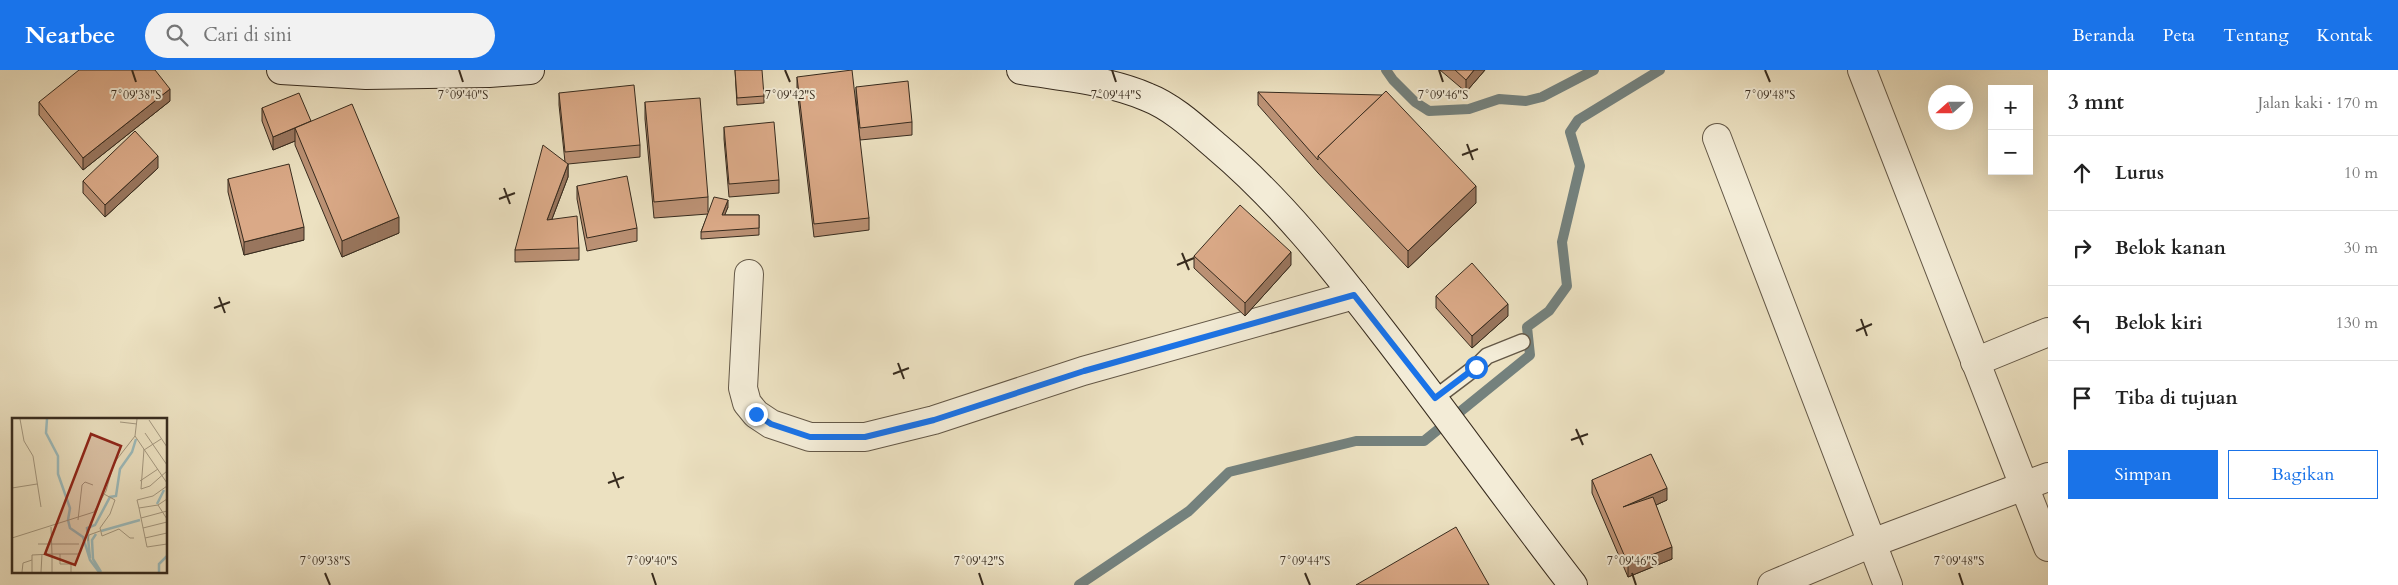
<!DOCTYPE html>
<html lang="id">
<head>
<meta charset="utf-8">
<style>
  body { margin:0; font-family:Cardo,serif; background:#f2f2f2; color:#222 }
  .controls { position:absolute; right:15px; top:15px; display:grid; overflow:hidden; border-radius:0px; box-shadow:0 5px 20px #0002 }
  .controls button { width:45px; height:45px; display:grid; place-items:center; padding:0; border:0; border-bottom:1px solid #e0e0e0; background:#fff; color:#222; font:25px sans-serif }
  .compass { position:absolute; left:1928px; top:15px; width:45px; height:45px; border-radius:50%; background:#fff; box-shadow:0 5px 20px #0002; rotate:249deg }
  .stop { position:absolute; width:15px; height:15px; margin:-11px; border:4px solid #1a73e8; border-radius:50%; background:#fff }
  .stop.end { background:#1a73e8; border-color:#fff; box-shadow:0 1px 5px #0008 }
  .list { margin:0; padding:0; list-style:none }
  h2 { display:flex; justify-content:space-between; align-items:center; height:65px; margin:0; padding:0 20px; font-size:21px }
  h2 small { font-size:16px; font-weight:400; color:#767676 }
  .list li { display:grid; grid-template-columns:32px 1fr auto; gap:15px; align-items:center; box-sizing:border-box; height:75px; padding:0 20px; border-top:1px solid #e0e0e0 }
  .list b { display:block; font-size:19px; white-space:nowrap }
  .list em { font-size:16px; font-style:normal; color:#767676 }
  .actions { display:flex; gap:10px; padding:15px 20px }
  .actions a { flex:1; padding:11px 0; border:1px solid #1a73e8; border-radius:0px; text-align:center; font-size:18px; color:#1a73e8 }
  .actions .main { background:#1a73e8; color:#fff }
  .icon { flex:none; width:28px; height:28px; fill:none; stroke:currentColor; stroke-width:2; stroke-linecap:round; stroke-linejoin:round }
  .map { position:relative; flex:none; width:2048px; height:515px; overflow:hidden }
  header { display:flex; align-items:center; gap:30px; box-sizing:border-box; height:70px; padding:0 25px; background:#1a73e8; color:#fff }
  header strong { font-size:24px }
  nav { display:flex; gap:28px; margin-inline-start:auto; font-size:18px }
  .search { width:350px; height:45px; background:#f2f2f2; display:flex; align-items:center; gap:12px; box-sizing:border-box; padding:0 18px; border-radius:28px; color:#767676; font-size:19px }
  main { display:flex }
  aside { flex:1; background:#fff }
  .map>svg:first-child { display:block }
  .lines { fill:none; stroke-linecap:round; stroke-linejoin:round }
  .stream { stroke:#74817d; stroke-width:10 }
  .lane-casing { stroke:#645847; stroke-width:18 }
  .street-casing { stroke:#645847; stroke-width:30 }
  .secondary-casing { stroke:#372b1e; stroke-width:30 }
  .lane { stroke:#f3ecd7; stroke-width:15 }
  .street { stroke:#f3ecd7; stroke-width:28 }
  .secondary { stroke:#f3ecd7; stroke-width:28 }
  .wall { fill:#bb9174; stroke:#372b1e }
  .shaded-wall { fill:#99765e; stroke:#372b1e }
  .building { fill:#daa987; stroke:#372b1e }
  .route { stroke:#1a73e8; stroke-width:6 }
  .ticks { fill:none; stroke:#372b1e; stroke-width:2 }
  .inset-river { fill:none; stroke:#9cbbbc; stroke-width:2.5 }
  .inset-road { fill:none; stroke:#a49880; stroke-width:1 }
  .view { fill:#8f2418; fill-opacity:0.15; stroke:#8f2418; stroke-width:2.5 }
  .inset-edge { fill:none; stroke:#372b1e; stroke-width:2.5 }
  .ticks-label { font-size:12px; text-anchor:middle; fill:#372b1e; stroke:#f3ecd7; stroke-width:4; stroke-linejoin:round; paint-order:stroke }
</style>
</head>
<body>
<header>
<strong>Nearbee</strong>
<div class="search"><svg class="icon" aria-label="search" viewBox="0 0 24 24"><circle cx="10" cy="10" r="6"/><path d="M15 15l6 6"/></svg>Cari di sini</div>
<nav><a>Beranda</a><a>Peta</a><a>Tentang</a><a>Kontak</a></nav>
</header>
<main>
<div class="map">
<svg width="2048" height="515" viewBox="0 0 2048 515">
  <rect width="100%" height="100%" fill="#ece1c1"/>
  <filter id="stains"><feTurbulence type="fractalNoise" baseFrequency=".004" numOctaves="4"/><feColorMatrix values="0 0 0 0 .2 0 0 0 0 .09 0 0 0 0 .02 0 0 0 .5 -.17"/></filter>
  <radialGradient id="worn" r=".72"><stop offset=".6" stop-color="#630" stop-opacity="0"/><stop offset="1" stop-color="#630" stop-opacity=".3"/></radialGradient>
  <g class="lines">
    <g class="stream">
      <polyline points="1386,0 1393,10 1415,32 1429,41 1469,39 1499,29 1526,31 1542,27 1594,0"/>
      <polyline points="1079,515 1189,441 1229,402 1356,371 1424,371 1530,285 1527,257 1549,241 1567,216 1562,172 1580,96 1570,62 1578,50 1660,0"/>
    </g>
    <defs>
      <polyline id="lane" points="1435,328 1476,297 1487,286 1522,272"/>
      <g id="street">
        <polyline points="1862,0 2024,416 2048,407"/>
        <polyline points="1717,68 1888,515"/>
        <polyline points="749,204 743,318 747,333 756,344 771,354 810,367 865,367 934,350 1083,301 1354,225"/>
        <polyline points="1975,292 2048,262"/>
        <polyline points="1772,515 1872,473 2024,416 2048,477"/>
      </g>
      <g id="secondary">
        <polyline points="281,0 366,5 489,3 530,0"/>
        <path d="M1021,0C1063,7 1108,10 1147,27C1173,37 1196,59 1217,77C1280,130 1332,196 1382,261C1447,345 1508,431 1573,515"/>
      </g>
    </defs>
    <use href="#lane" class="lane-casing"/>
    <use href="#street" class="street-casing"/>
    <use href="#secondary" class="secondary-casing"/>
    <use href="#lane" class="lane"/>
    <use href="#street" class="street"/>
    <use href="#secondary" class="secondary"/>
  </g>
  <g class="wall">
    <polygon points="735,0 764,26 764,33 737,35"/>
    <polygon points="1440,0 1485,0 1466,22"/>
    <polygon points="797,7 869,148 869,160 814,167 797,19"/>
    <polygon points="856,17 912,52 912,65 860,70 856,30"/>
    <polygon points="1258,22 1476,133 1408,198 1318,103 1258,35"/>
    <polygon points="559,23 640,75 640,87 568,94 568,107 552,149 579,178 579,190 515,192 515,180 565,92 559,35"/>
    <polygon points="170,31 83,100 39,45 39,32"/>
    <polygon points="645,32 708,127 708,142 728,137 724,145 759,145 759,165 701,169 701,162 708,144 654,148 645,49"/>
    <polygon points="262,38 311,51 399,163 342,187 295,75 295,71 273,80 262,51"/>
    <polygon points="724,57 779,110 779,123 729,127 724,69"/>
    <polygon points="158,98 105,147 83,123 83,111"/>
    <polygon points="228,109 304,170 244,185 228,122"/>
    <polygon points="577,116 637,158 637,171 587,181 577,129"/>
    <polygon points="1194,186 1291,195 1245,246 1194,198"/>
    <polygon points="1436,226 1508,246 1472,278 1436,238"/>
    <polygon points="1592,410 1667,430 1656,435 1672,489 1628,507 1592,423"/>
  </g>
  <g class="shaded-wall">
    <polygon points="1474,0 1485,0 1466,22 1466,10"/>
    <polygon points="170,19 170,31 83,100 83,88"/>
    <polygon points="295,58 295,71 273,80 273,67"/>
    <polygon points="158,86 158,98 105,147 105,135"/>
    <polygon points="568,94 568,107 547,162 547,150"/>
    <polygon points="1476,116 1476,133 1408,198 1408,181"/>
    <polygon points="728,130 728,137 722,152 722,145"/>
    <polygon points="399,147 399,163 342,187 342,171"/>
    <polygon points="304,157 304,170 244,185 244,172"/>
    <polygon points="1291,182 1291,195 1245,246 1245,233"/>
    <polygon points="1508,234 1508,246 1472,278 1472,266"/>
    <polygon points="1667,418 1667,430 1623,450 1623,437"/>
    <polygon points="1672,477 1672,489 1628,507 1628,494"/>
  </g>
  <g class="building">
    <polygon points="79,0 155,0 170,19 83,88 39,32"/>
    <polygon points="735,0 762,0 764,26 737,28"/>
    <polygon points="852,0 869,148 814,154 797,7"/>
    <polygon points="1455,0 1474,0 1466,10"/>
    <polygon points="908,11 912,52 860,58 856,17"/>
    <polygon points="634,15 640,75 565,82 559,23"/>
    <polygon points="1386,21 1476,116 1408,181 1318,86"/>
    <polygon points="1258,22 1382,25 1318,86 1318,90"/>
    <polygon points="299,23 311,51 273,67 262,38"/>
    <polygon points="700,28 708,127 654,132 645,32"/>
    <polygon points="352,34 399,147 342,171 295,58"/>
    <polygon points="774,52 779,110 729,114 724,57"/>
    <polygon points="135,61 158,86 105,135 83,111"/>
    <polygon points="543,75 568,94 547,150 577,146 579,178 515,180"/>
    <polygon points="289,94 304,157 244,172 228,109"/>
    <polygon points="627,106 637,158 587,168 577,116"/>
    <polygon points="714,127 728,130 722,145 759,145 759,158 701,162"/>
    <polygon points="1240,135 1291,182 1245,233 1194,186"/>
    <polygon points="1472,193 1508,234 1472,266 1436,226"/>
    <polygon points="1651,384 1667,418 1623,437 1653,427 1672,477 1628,494 1592,410"/>
    <polygon points="1456,457 1489,515 1356,515"/>
  </g>
  <g class="lines">
    <polyline class="route" points="756,344 771,354 810,367 865,367 934,350 1084,301 1354,225 1435,328 1476,297"/>
  </g>
  <path class="ticks" d="M132,0L136,12M459,0L463,12M785,0L790,12M1112,0L1116,12M1439,0L1443,12M1765,0L1770,12M1467,74L1473,90M1462,85L1478,79M504,118L510,134M499,129L515,123M1182,183L1189,200M1177,195L1194,188M219,227L225,243M214,238L230,232M1861,249L1867,266M1856,261L1872,254M898,293L904,309M893,304L909,298M1576,359L1583,375M1571,370L1588,364M613,402L619,418M608,413L624,407M325,503L330,515M652,503L656,515M979,503L983,515M1305,503L1310,515M1632,503L1636,515M1959,503L1963,515"/>
  <g transform="translate(12 348)">
    <rect width="155" height="155" fill="#ece1c1"/>
    <path class="inset-river" d="M35,1L34,15L46,38V56L58,90L56,102L58,110L71,119L78,142L87,154M145,86L152,72M89,113L128,102M84,116L80,122L81,141L89,154M78,140L75,110L83,107L98,79L104,78L108,51L120,34L124,21M147,154V146L155,138"/>
    <path class="inset-road" d="M8,1L12,23L21,38L29,89M137,2L155,29M108,4L125,6M133,15L155,47M123,18L155,65M132,31L129,71L138,68L155,53M132,32L149,21M128,63L146,51M0,70L25,66M92,76L103,82L98,96L88,110L90,118L107,111L118,120H122M155,81L146,87L155,101M127,90L125,82L141,78L155,68M155,93L129,100L135,129L155,126M129,100L127,90L146,87M66,102L70,67L73,64L81,67M131,110L155,104M0,120L82,94L94,73L102,45L123,18L125,1M133,120L155,115M76,123L77,117L88,113M26,126H67M48,136V146H59V154M10,154L11,145L20,142M20,154V137L40,136L39,109M29,154L30,136M40,154V136H68"/>
    <path class="view" d="M79,16L109,28L63,147L33,136Z"/>
    <rect width="155" height="155" class="inset-edge"/>
  </g>
  <g class="ticks-label">
    <text x="136" y="29">7°09'38"S</text>
    <text x="463" y="29">7°09'40"S</text>
    <text x="790" y="29">7°09'42"S</text>
    <text x="1116" y="29">7°09'44"S</text>
    <text x="1443" y="29">7°09'46"S</text>
    <text x="1770" y="29">7°09'48"S</text>
    <text x="325" y="495">7°09'38"S</text>
    <text x="652" y="495">7°09'40"S</text>
    <text x="979" y="495">7°09'42"S</text>
    <text x="1305" y="495">7°09'44"S</text>
    <text x="1632" y="495">7°09'46"S</text>
    <text x="1959" y="495">7°09'48"S</text>
  </g>
  <rect width="100%" height="100%" filter="url(#stains)"/>
  <rect width="100%" height="100%" fill="url(#worn)"/>
</svg>
<div class="controls">
<button>+</button>
<button>−</button>
</div>
<svg class="compass" viewBox="-18 -18 36 36"><path d="M0-13l5 13h-10z" fill="#e53935"/><path d="M0 13l5-13h-10z" fill="#767676"/></svg>
<div class="stop" style="left:1476px;top:297px"></div>
<div class="stop end" style="left:756px;top:344px"></div>
</div>
<aside>
<h2>3 mnt<small>Jalan kaki · 170 m</small></h2>
<ul class="list">
<li><svg class="icon" aria-label="ahead" viewBox="0 0 24 24"><path d="M12 20V5M6 11l6-6 6 6"/></svg><div><b>Lurus</b></div><em>10 m</em></li>
<li><svg class="icon" aria-label="right" viewBox="0 0 24 24"><path d="M7 20v-9h11M14 6l5 5-5 5"/></svg><div><b>Belok kanan</b></div><em>30 m</em></li>
<li><svg class="icon" aria-label="left" viewBox="0 0 24 24"><path d="M17 20v-9H6M10 6l-5 5 5 5"/></svg><div><b>Belok kiri</b></div><em>130 m</em></li>
<li><svg class="icon" aria-label="arrive" viewBox="0 0 24 24"><path d="M6 21V4h12l-3 4 3 4H6"/></svg><div><b>Tiba di tujuan</b></div></li>
</ul>
<div class="actions"><a class="main">Simpan</a><a>Bagikan</a></div>
</aside>
</main>
</body>
</html>
